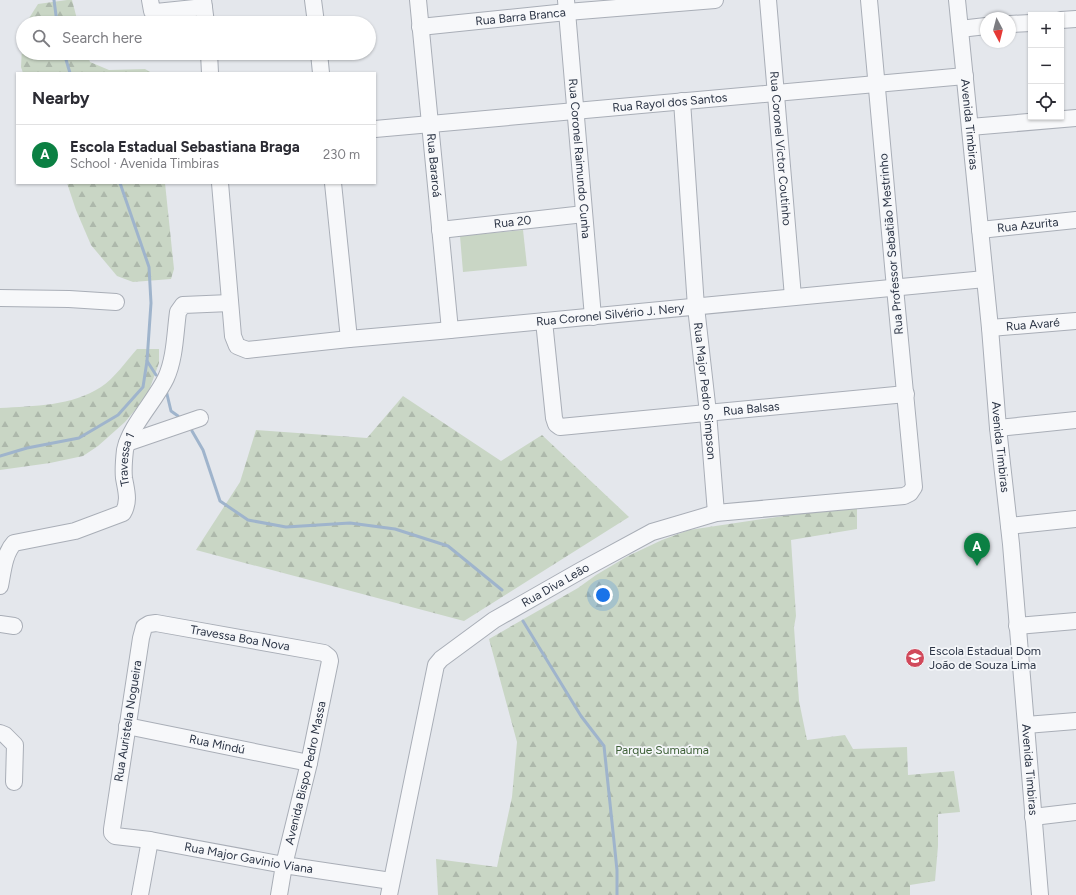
<!DOCTYPE html>
<html lang="en">
<head>
<meta charset="utf-8">
<style>
  body { margin:0; font-family:Figtree,sans-serif; background:#f7f7f7; color:#2b2b33 }
  .controls { position:absolute; right:12px; top:12px; display:grid; overflow:hidden; border-radius:0px; box-shadow:0 1px 3px #0004 }
  .controls button { width:36px; height:36px; display:grid; place-items:center; padding:0; border:0; border-bottom:1px solid #e1e1e2; background:#fff; color:#2b2b33; font:20px sans-serif }
  .compass { position:absolute; left:980px; top:12px; width:36px; height:36px; border-radius:50%; background:#fff; box-shadow:0 1px 3px #0004; rotate:173deg }
  .you { position:absolute; left:603px; top:595px; width:14px; height:14px; margin:-10px; border:3px solid #fff; border-radius:50%; background:#1a73e8; box-shadow:0 0 0 6px #1a73e833 }
  .badge { display:grid; place-items:center; width:26px; height:26px; border-radius:50%; background:#0b8043; color:#fff; font-size:13px; font-weight:700 }
  .pin { position:absolute; translate:-50% -33px; filter:drop-shadow(0 1px 2px #0008) }
  .pin::after { content:''; position:absolute; top:21px; width:14px; height:12px; background:inherit; clip-path:polygon(0 0,100% 0,50% 100%) }
  .list { margin:0; padding:0; list-style:none }
  h2 { display:flex; justify-content:space-between; align-items:center; height:52px; margin:0; padding:0 16px; font-size:17px }
  h2 small { font-size:13px; font-weight:400; color:#7c7c81 }
  .list li { display:grid; grid-template-columns:26px 1fr auto; gap:12px; align-items:center; box-sizing:border-box; height:60px; padding:0 16px; border-top:1px solid #e1e1e2 }
  .list b { display:block; font-size:15px; white-space:nowrap }
  .list p { margin:0; font-size:13px; white-space:nowrap; color:#7c7c81 }
  .list em { font-size:13px; font-style:normal; color:#7c7c81 }
  .icon { flex:none; width:22px; height:22px; fill:none; stroke:currentColor; stroke-width:2; stroke-linecap:round; stroke-linejoin:round }
  .map { position:relative; flex:none; width:1076px; height:895px; overflow:hidden }
  .search { position:absolute; background:#fff; box-shadow:0 1px 3px #0004; left:16px; top:16px; width:360px; height:44px; display:flex; align-items:center; gap:10px; box-sizing:border-box; padding:0 14px; border-radius:22px; color:#7c7c81; font-size:15px }
  .panel { position:absolute; background:#fff; box-shadow:0 1px 3px #0004; left:16px; top:72px; width:360px; height:112px; border-radius:0px }
  .map>svg:first-child { display:block }
  .forest { fill:url(#forest-firs) }
  .garden { fill:#c9d6c5 }
  .lines { fill:none; stroke-linecap:round; stroke-linejoin:round }
  .stream { stroke:#9fb4cc; stroke-width:3 }
  .minor-casing { stroke:#a9aeb7; stroke-width:18 }
  .minor { stroke:#f7f8fa; stroke-width:16 }
  .labels { text-anchor:middle; stroke-width:3.5; stroke-linejoin:round; paint-order:stroke }
  .street-label { font-size:12px; fill:#2b3445; stroke:#f4f6f9 }
  .poi-label { font-size:12px; fill:#2b3445; stroke:#f4f6f9; text-anchor:start }
  .park-label { font-size:12px; fill:#3f6138; stroke:#f4f6f9 }
</style>
</head>
<body>
<div class="map">
<svg width="1076" height="895" viewBox="0 0 1076 895">
  <defs>
    <pattern id="forest-firs" width="22" height="20" patternUnits="userSpaceOnUse"><rect width="22" height="20" fill="#c9d6c5"/><path d="M5 1l3.5 6h-7zM16 11l3.5 6h-7z" fill="#adb8ab"/></pattern>
  </defs>
  <rect width="100%" height="100%" fill="#e4e7ec"/>
  <g class="forest">
    <polygon points="67,0 72,0 78,23 26,23 38,4"/>
    <polygon points="23,28 23,53 87,53 90,62 109,70 145,69 152,73 23,73 21,67"/>
    <polygon points="67,183 165,183 174,269 171,279 133,282 117,276 91,245 76,210"/>
    <path d="M137,349H159V363L147,396L125,422L98,446L83,456L50,463L0,470V408C34,406 72,406 101,387C114,379 127,360 137,349Z"/>
    <polygon points="403,396 501,461 542,435 629,517 464,621 196,550 240,482 256,430 367,438"/>
    <polygon points="857,508 857,529 791,540 796,616 794,627 799,701 807,740 845,735 853,749 907,747 908,775 954,771 960,812 938,814 938,846 935,881 910,885 910,895 438,895 436,859 497,867 512,797 517,742 489,639 578,588 596,575 628,556 662,540 689,530 790,515"/>
  </g>
  <polygon class="garden" points="523,230 527,266 463,272 460,236"/>
  <g class="lines">
    <g class="stream">
      <polyline points="54,0 57,23"/>
      <polyline points="64,53 70,73"/>
      <polyline points="147,361 156,375"/>
      <polyline points="166,390 171,411 178,416"/>
      <polyline points="192,431 203,450 220,501 248,520 286,527 350,523 395,529 448,546 502,590"/>
      <polyline points="0,456 27,448 79,438 118,415 143,387 147,361 151,303 149,267 120,183"/>
      <polyline points="523,621 581,716 604,746 617,870 617,895"/>
    </g>
    <defs>
      <g id="minor">
        <polyline points="150,0 152,11 156,12 204,7"/>
        <polyline points="203,0 206,23"/>
        <polyline points="313,0 316,23"/>
        <path id="s1" d="M418,0L450,330"/>
        <path id="s2" d="M566,0L593,317"/>
        <path id="s3" d="M768,0L793,297"/>
        <path id="s4" d="M957,0L990,328L998,428L1011,544L1040,895"/>
        <polyline points="1061,20 1076,19"/>
        <polyline points="1010,24 1031,23"/>
        <path id="s5" d="M420,27L567,12L715,0"/>
        <polyline points="960,29 986,26"/>
        <polyline points="209,53 210,73"/>
        <polyline points="319,53 321,73"/>
        <path id="s6" d="M682,101L696,307L708,413L716,513"/>
        <polyline points="970,127 1076,118"/>
        <path id="s7" d="M375,129L965,76"/>
        <path id="s8" d="M220,183L233,336L237,346L247,350L349,339L440,331L985,279"/>
        <polyline points="333,183 349,339"/>
        <path id="s9" d="M440,230L584,214"/>
        <path id="s10" d="M980,230L1076,220"/>
        <polyline points="0,298 69,299 116,302"/>
        <path id="s11" d="M544,321L554,418L556,424L560,427L906,394"/>
        <path id="s12" d="M990,328L1076,321"/>
        <polyline points="998,428 1076,420"/>
        <polyline points="127,443 200,418"/>
        <polyline points="1009,526 1076,519"/>
        <path id="s13" d="M0,586C3,571 4,554 14,543L75,531L123,513C130,501 126,490 124,478C123,469 124,459 125,450C130,426 155,401 166,378C175,358 175,334 178,312L183,305L230,303"/>
        <polyline points="0,624 14,626"/>
        <polyline points="1017,626 1076,621"/>
        <polyline points="1026,725 1076,721"/>
        <path id="s14" d="M127,726L309,763"/>
        <polyline points="0,733 5,735 15,745 14,782"/>
        <polyline points="1033,817 1076,812"/>
        <polyline points="140,895 150,840"/>
        <path id="s15" d="M279,895L284,865L309,763L330,661L329,657L324,653L156,623L149,624L144,627L141,638L112,829V833L115,836L150,840L284,865L391,881"/>
        <path id="s16" d="M389,895L436,665L441,659L494,620L580,571L652,532L716,513L904,496L910,493L914,487L895,288L869,0"/>
      </g>
    </defs>
    <use href="#minor" class="minor-casing"/>
    <use href="#minor" class="minor"/>
  </g>
  <defs>
    <symbol id="school-disc" viewBox="-11 -11 22 22"><circle r="9.5" fill="#d1495b" stroke="#f4f6f9"/><path d="M0-5L7-2L0 1L-7-2ZM-4 1L0 2.5L4 1V4Q0 6-4 4Z" fill="#fff"/></symbol>
  </defs>
  <g fill-rule="evenodd">
    <use href="#school-disc" x="904" y="647" width="22" height="22"/>
  </g>
  <g class="labels">
    <g class="street-label">
      <text dy="4" stroke="none"><textPath href="#s5" startOffset="101">Rua Barra Branca</textPath></text>
      <text dy="4" stroke="none"><textPath href="#s7" startOffset="296">Rua Rayol dos Santos</textPath></text>
      <text dy="4" stroke="none"><textPath href="#s4" startOffset="125">Avenida Timbiras</textPath></text>
      <text dy="4" stroke="none"><textPath href="#s3" startOffset="149">Rua Coronel Victor Coutinho</textPath></text>
      <text dy="4" stroke="none"><textPath href="#s2" startOffset="159">Rua Coronel Raimundo Cunha</textPath></text>
      <text dy="4" stroke="none"><textPath href="#s1" startOffset="166">Rua Bararoá</textPath></text>
      <text dy="4" stroke="none"><textPath href="#s9" startOffset="73">Rua 20</textPath></text>
      <text dy="4" stroke="none"><textPath href="#s10" startOffset="48">Rua Azurita</textPath></text>
      <text transform="translate(891 244) rotate(-95)" y="4">Rua Professor Sebatião Mestrinho</text>
      <text dy="4" stroke="none"><textPath href="#s8" startOffset="540">Rua Coronel Silvério J. Nery</textPath></text>
      <text dy="4" stroke="none"><textPath href="#s12" startOffset="43">Rua Avaré</textPath></text>
      <text dy="4" stroke="none"><textPath href="#s6" startOffset="291">Rua Major Pedro Simpson</textPath></text>
      <text dy="4" stroke="none"><textPath href="#s11" startOffset="301">Rua Balsas</textPath></text>
      <text dy="4" stroke="none"><textPath href="#s4" startOffset="449">Avenida Timbiras</textPath></text>
      <text dy="4" stroke="none"><textPath href="#s13" startOffset="214">Travessa 1</textPath></text>
      <text dy="4" stroke="none"><textPath href="#s16" startOffset="379">Rua Diva Leão</textPath></text>
      <text transform="translate(240 638) rotate(10)" y="4">Travessa Boa Nova</text>
      <text transform="translate(128 721) rotate(-81)" y="4">Rua Auristela Nogueira</text>
      <text dy="4" stroke="none"><textPath href="#s14" startOffset="92">Rua Mindú</textPath></text>
      <text dy="4" stroke="none"><textPath href="#s4" startOffset="773">Avenida Timbiras</textPath></text>
      <text dy="4" stroke="none"><textPath href="#s15" startOffset="125">Avenida Bispo Pedro Massa</textPath></text>
      <text dy="4" stroke="none"><textPath href="#s15" startOffset="782">Rua Major Gavinio Viana</textPath></text>
    </g>
    <g class="poi-label">
      <text x="929" y="655">Escola Estadual Dom<tspan x="929" dy="14">João de Souza Lima</tspan></text>
    </g>
    <g class="park-label">
      <text x="662" y="754">Parque Sumaúma</text>
    </g>
  </g>
</svg>
<div class="controls">
<button>+</button>
<button>−</button>
<button><svg class="icon" aria-label="locate" viewBox="0 0 24 24"><circle cx="12" cy="12" r="6"/><path d="M12 2v4M12 18v4M2 12h4M18 12h4"/></svg></button>
</div>
<svg class="compass" viewBox="-18 -18 36 36"><path d="M0-13l5 13h-10z" fill="#e53935"/><path d="M0 13l5-13h-10z" fill="#7c7c81"/></svg>
<div class="you"></div>
<div class="pin badge" style="left:977px;top:566px">A</div>
<div class="search"><svg class="icon" aria-label="search" viewBox="0 0 24 24"><circle cx="10" cy="10" r="6"/><path d="M15 15l6 6"/></svg>Search here</div>
<section class="panel">
<h2>Nearby<small></small></h2>
<ul class="list">
<li><span class="badge">A</span><div><b>Escola Estadual Sebastiana Braga</b><p>School · Avenida Timbiras</p></div><em>230 m</em></li>
</ul>
</section>
</div>
</body>
</html>
